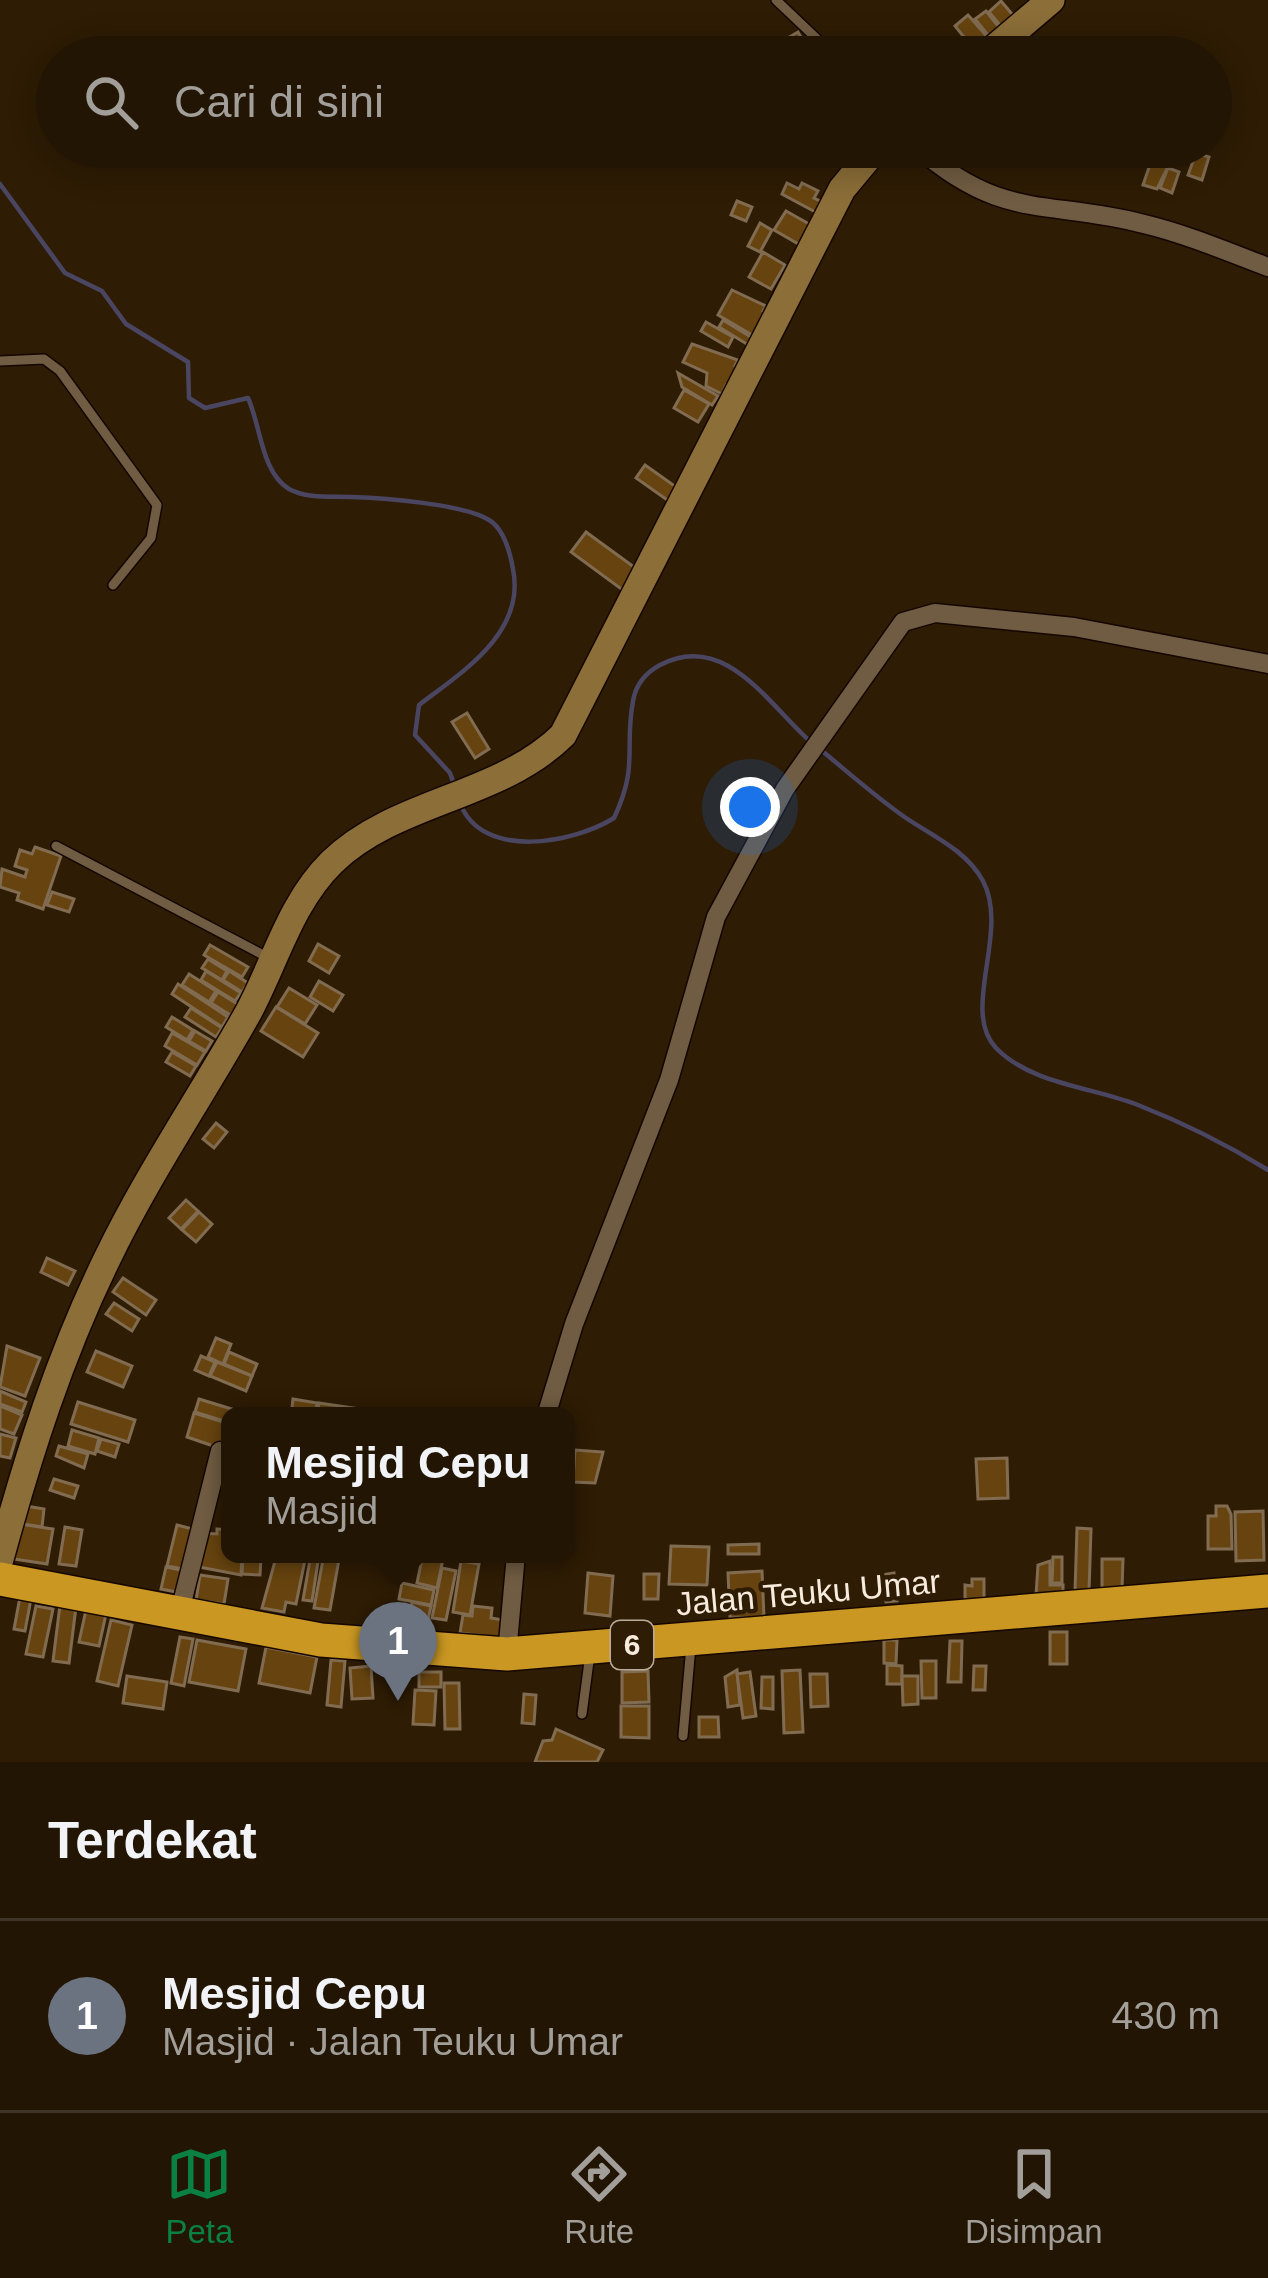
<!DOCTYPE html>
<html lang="id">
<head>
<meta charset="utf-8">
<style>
  body { margin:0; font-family:Arial,sans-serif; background:#2a1e0d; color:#f1f3f6 }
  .you { position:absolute; left:750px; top:807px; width:42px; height:42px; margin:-30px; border:9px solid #fff; border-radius:50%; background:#1a73e8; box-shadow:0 0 0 18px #1a73e833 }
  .badge { display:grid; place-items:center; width:78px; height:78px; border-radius:50%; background:#0b8043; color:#fff; font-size:39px; font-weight:700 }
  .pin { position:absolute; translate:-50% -99px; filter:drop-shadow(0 3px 6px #0008) }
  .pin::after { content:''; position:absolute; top:63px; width:42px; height:36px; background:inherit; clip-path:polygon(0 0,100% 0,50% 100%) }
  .popup { position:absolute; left:221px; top:1407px; width:354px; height:156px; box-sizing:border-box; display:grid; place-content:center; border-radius:18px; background:#221503; filter:drop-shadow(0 3px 9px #0005); font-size:39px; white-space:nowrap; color:#a29f9a }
  .popup b { font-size:45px; color:#f1f3f6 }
  .popup::after { content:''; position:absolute; left:50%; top:100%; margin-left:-24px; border:24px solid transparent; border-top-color:#221503 }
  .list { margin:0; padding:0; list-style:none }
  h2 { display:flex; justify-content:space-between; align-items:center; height:156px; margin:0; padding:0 48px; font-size:51px }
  h2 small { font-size:39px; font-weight:400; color:#a29f9a }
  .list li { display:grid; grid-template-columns:78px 1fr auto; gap:36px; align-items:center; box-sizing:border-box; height:192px; padding:0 48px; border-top:3px solid #3f3425 }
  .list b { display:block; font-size:45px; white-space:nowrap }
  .list p { margin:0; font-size:39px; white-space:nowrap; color:#a29f9a }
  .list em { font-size:39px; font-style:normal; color:#a29f9a }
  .icon { flex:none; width:66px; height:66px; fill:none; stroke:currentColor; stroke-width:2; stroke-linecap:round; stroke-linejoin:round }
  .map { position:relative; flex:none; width:1268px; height:1762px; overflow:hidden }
  .search { position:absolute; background:#221503; box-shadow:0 6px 30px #0003; left:36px; right:36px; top:36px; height:132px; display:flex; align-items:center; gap:30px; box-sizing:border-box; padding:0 42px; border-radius:66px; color:#a29f9a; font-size:45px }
  .sheet { height:348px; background:#221503 }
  nav { display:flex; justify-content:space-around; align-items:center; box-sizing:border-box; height:168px; border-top:3px solid #3f3425; background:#221503; font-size:33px; color:#a29f9a }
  nav a { display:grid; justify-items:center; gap:6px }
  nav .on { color:#0b8043 }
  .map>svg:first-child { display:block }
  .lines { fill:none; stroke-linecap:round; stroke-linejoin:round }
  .stream { stroke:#4a4662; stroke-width:4.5 }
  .building { fill:#67440f; stroke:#816c52; stroke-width:3 }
  .lane-casing { stroke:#150600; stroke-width:12 }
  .street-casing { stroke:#150600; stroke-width:21 }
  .secondary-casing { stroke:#150600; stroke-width:30 }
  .highway-casing { stroke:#150600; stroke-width:36 }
  .lane { stroke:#705c42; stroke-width:9 }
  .street { stroke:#705c42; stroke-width:18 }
  .secondary { stroke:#8b6e38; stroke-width:27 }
  .highway { stroke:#c99722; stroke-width:33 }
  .labels { text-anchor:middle; stroke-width:9; stroke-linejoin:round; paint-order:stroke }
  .shield { fill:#2e1c04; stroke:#bbad9c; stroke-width:3 }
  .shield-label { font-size:30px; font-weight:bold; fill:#f7ebdd }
  .street-label { font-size:33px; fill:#f7ebdd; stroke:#2e1c04 }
</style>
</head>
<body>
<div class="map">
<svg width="1268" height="1762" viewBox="0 0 1268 1762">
  <rect width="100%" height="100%" fill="#2e1c04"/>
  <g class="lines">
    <g class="stream">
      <path d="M0,184L65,273L102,291L126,324L188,362L189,398L205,408L248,398C261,426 261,472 289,489C307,499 332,496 352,497C383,498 464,504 489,520C504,529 510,552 513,569C526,633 462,672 419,705L415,735L450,773L455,787"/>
      <path d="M821,750C849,773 877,798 906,818C933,836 967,851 983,881C1010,932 960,1010 996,1048C1031,1084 1092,1087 1138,1105C1184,1123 1226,1144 1268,1170"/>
      <path d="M460,803C482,861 574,843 614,818C639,765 624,750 633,701C636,684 645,673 660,665C726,630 770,707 812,743"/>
    </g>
  </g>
  <g class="building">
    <polygon points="1001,1 1017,20 1005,31 989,12"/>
    <polygon points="986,11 1002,31 992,40 975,19"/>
    <polygon points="968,15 990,40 976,52 955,26"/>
    <polygon points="798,32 807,48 793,57 768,57 765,51"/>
    <polygon points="1156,147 1177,148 1157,189 1143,185"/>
    <polygon points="1196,153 1209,157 1202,180 1188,175"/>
    <polygon points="1168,168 1179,172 1172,193 1160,188"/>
    <polygon points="787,183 799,189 802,183 818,191 814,198 824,203 819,214 782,194"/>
    <polygon points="737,201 752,207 746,221 731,215"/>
    <polygon points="786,211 811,225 800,245 774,230"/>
    <polygon points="760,223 772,230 760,252 748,246"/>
    <polygon points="763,252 785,265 771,289 749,277"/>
    <polygon points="732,290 766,306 763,311 772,316 759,339 718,315"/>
    <polygon points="723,320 754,339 750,346 719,327"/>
    <polygon points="706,322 733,337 728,347 701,331"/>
    <polygon points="692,344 738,360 735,366 741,369 732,388 726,385 722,394 706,386 707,373 683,362"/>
    <polygon points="678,373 718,396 712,405 682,387"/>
    <polygon points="684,390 709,404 698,422 674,408"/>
    <polygon points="645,465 679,489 670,502 636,478"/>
    <polygon points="586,532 634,567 624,591 571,552"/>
    <polygon points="467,713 489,749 475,758 452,722"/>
    <polygon points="35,847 61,856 43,909 17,900 19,893 0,887 2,869 25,877 27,870 15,866 20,850 32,854"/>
    <polygon points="52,892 74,899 69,912 47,905"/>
    <polygon points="318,944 339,956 329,973 309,961"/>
    <polygon points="210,945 248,967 242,977 204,955"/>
    <polygon points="208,959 227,971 222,980 202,968"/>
    <polygon points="206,971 241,993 235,1001 201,980"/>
    <polygon points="229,971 248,983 242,992 223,980"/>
    <polygon points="189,974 216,991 209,1002 182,985"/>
    <polygon points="319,981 343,995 333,1011 310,997"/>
    <polygon points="178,984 228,1017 222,1027 172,994"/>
    <polygon points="289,988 317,1005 305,1024 277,1007"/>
    <polygon points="218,992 239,1005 232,1016 211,1003"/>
    <polygon points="276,1007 318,1033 303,1057 261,1031"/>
    <polygon points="191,1008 222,1028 216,1037 185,1017"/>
    <polygon points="172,1017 193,1030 187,1040 166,1027"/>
    <polygon points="195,1031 212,1041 206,1051 189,1041"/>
    <polygon points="172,1033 205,1052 197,1065 165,1046"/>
    <polygon points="172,1052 196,1066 190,1076 166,1062"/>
    <polygon points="216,1123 227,1132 214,1148 203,1139"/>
    <polygon points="186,1200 198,1211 181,1229 169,1218"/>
    <polygon points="199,1212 212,1224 196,1242 182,1230"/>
    <polygon points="47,1258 75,1271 68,1285 41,1272"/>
    <polygon points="123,1278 156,1300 146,1315 113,1292"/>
    <polygon points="114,1303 139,1319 132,1331 106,1314"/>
    <polygon points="216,1338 231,1344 223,1364 208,1357"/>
    <polygon points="7,1346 40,1358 25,1396 0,1387"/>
    <polygon points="96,1351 132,1366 123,1387 87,1372"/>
    <polygon points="229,1352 257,1364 252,1376 224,1364"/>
    <polygon points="201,1356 215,1362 209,1376 195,1370"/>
    <polygon points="217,1362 252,1376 246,1391 210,1376"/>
    <polygon points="0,1391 26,1402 22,1412 0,1404"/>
    <polygon points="199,1399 235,1410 230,1423 195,1412"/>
    <polygon points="293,1399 317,1403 315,1416 291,1416"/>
    <polygon points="78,1402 135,1420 128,1442 71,1424"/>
    <polygon points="319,1403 360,1409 358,1416 317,1416"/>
    <polygon points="0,1406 22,1415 14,1434 0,1429"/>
    <polygon points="194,1413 230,1424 222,1449 187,1437"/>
    <polygon points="72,1430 99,1438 95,1454 68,1446"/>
    <polygon points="0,1434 16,1438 10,1458 0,1456"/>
    <polygon points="101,1439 119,1444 115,1457 97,1451"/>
    <polygon points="59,1446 88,1454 84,1468 56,1456"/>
    <polygon points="575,1450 603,1452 595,1483 573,1482"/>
    <polygon points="1007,1458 1008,1498 978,1499 976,1459"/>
    <polygon points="54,1479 78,1486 74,1498 50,1490"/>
    <polygon points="26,1506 44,1509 42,1527 23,1524"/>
    <polygon points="1216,1506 1227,1506 1231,1514 1232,1549 1208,1549 1208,1516 1216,1516"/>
    <polygon points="1263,1511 1264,1560 1236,1561 1235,1512"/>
    <polygon points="20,1524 53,1529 47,1564 14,1559"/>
    <polygon points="177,1525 193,1529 183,1569 167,1566"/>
    <polygon points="65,1527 82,1530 76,1566 59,1564"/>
    <polygon points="1077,1528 1091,1529 1089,1592 1075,1592"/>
    <polygon points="217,1529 230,1530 230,1554 242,1554 241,1575 199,1567 202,1533 217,1534"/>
    <polygon points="759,1544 759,1554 728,1554 728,1545"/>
    <polygon points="671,1546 709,1547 707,1585 669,1584"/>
    <polygon points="277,1554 306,1555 296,1604 286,1602 284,1612 262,1608"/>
    <polygon points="311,1554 319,1555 312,1601 303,1600"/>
    <polygon points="324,1554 340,1554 330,1610 314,1608"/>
    <polygon points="423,1554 444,1554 437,1588 417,1583"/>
    <polygon points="243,1556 261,1558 260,1575 242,1574"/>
    <polygon points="1053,1557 1062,1557 1062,1583 1052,1583"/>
    <polygon points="1102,1559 1123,1559 1122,1589 1102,1588"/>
    <polygon points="461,1561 479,1564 470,1615 453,1612"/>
    <polygon points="1050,1561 1050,1585 1063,1585 1063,1595 1036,1595 1038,1565"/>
    <polygon points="166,1567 186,1571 181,1593 161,1589"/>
    <polygon points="442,1568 456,1571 446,1620 432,1618"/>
    <polygon points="762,1571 764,1617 730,1618 728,1573"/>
    <polygon points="588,1573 613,1576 610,1616 585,1613"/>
    <polygon points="894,1573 897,1601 886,1602 882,1575"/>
    <polygon points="644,1574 659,1574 658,1599 644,1599"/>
    <polygon points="200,1575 228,1579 224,1604 196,1600"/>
    <polygon points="972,1579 984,1579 984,1602 965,1602 965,1585 972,1586"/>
    <polygon points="402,1583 434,1590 431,1605 399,1599"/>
    <polygon points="20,1597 31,1599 25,1631 14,1629"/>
    <polygon points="412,1602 431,1606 428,1620 409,1617"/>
    <polygon points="60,1605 76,1607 69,1663 53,1661"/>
    <polygon points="36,1606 53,1609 43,1657 26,1654"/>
    <polygon points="473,1606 492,1608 491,1618 503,1620 501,1638 460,1633 463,1615 472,1616"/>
    <polygon points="86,1610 106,1614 99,1646 79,1642"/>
    <polygon points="111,1620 132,1625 118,1686 97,1681"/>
    <rect x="1050" y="1632" width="17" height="32"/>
    <polygon points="180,1637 193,1639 184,1686 171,1683"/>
    <polygon points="197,1640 246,1649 238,1691 189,1682"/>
    <polygon points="884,1640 897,1640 896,1664 884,1663"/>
    <polygon points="950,1641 962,1641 961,1682 948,1682"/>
    <polygon points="266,1647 317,1657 310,1693 259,1683"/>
    <polygon points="331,1660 345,1661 341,1707 327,1705"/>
    <polygon points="921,1661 936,1661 936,1698 922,1698"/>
    <polygon points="887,1665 902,1666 902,1684 887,1684"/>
    <polygon points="371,1666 373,1698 352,1699 350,1668"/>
    <polygon points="974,1666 986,1666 985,1690 973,1690"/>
    <polygon points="737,1670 740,1705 728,1707 725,1677"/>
    <polygon points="800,1670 803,1732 784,1733 782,1671"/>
    <polygon points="648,1671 649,1702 622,1703 622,1672"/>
    <rect x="419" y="1672" width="22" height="15"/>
    <polygon points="750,1672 756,1716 743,1718 737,1674"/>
    <polygon points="810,1674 827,1674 828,1706 811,1707"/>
    <polygon points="127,1676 167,1682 163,1709 123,1703"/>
    <polygon points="902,1676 918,1676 918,1704 903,1705"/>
    <polygon points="762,1677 773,1677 773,1709 761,1708"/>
    <polygon points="444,1683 459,1683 460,1729 445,1729"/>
    <polygon points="415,1690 436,1691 434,1725 413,1724"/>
    <polygon points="524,1694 536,1695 534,1724 522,1723"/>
    <polygon points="621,1706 649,1706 649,1738 621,1737"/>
    <polygon points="699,1717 718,1717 719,1737 699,1737"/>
    <polygon points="556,1729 603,1750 597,1762 535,1762 543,1741 552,1740"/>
  </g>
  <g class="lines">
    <defs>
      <g id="lane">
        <polyline points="776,0 836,57"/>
        <polyline points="0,361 44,359 60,371 157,505 151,538 113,585"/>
        <polyline points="56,846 269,958"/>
        <polyline points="582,1714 590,1654"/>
        <polyline points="683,1736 691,1646"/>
      </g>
      <g id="street">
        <path d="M917,147C1003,222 1047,199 1144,224C1186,234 1228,252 1268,267"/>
        <polyline points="546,1416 574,1324 669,1080 716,917 785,789 903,622 935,613 1074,627 1268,664"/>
        <polyline points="180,1611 220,1451"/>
        <polyline points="507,1654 516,1554"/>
      </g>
      <g id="secondary">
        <polyline points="984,57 1051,0"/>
        <path d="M0,1559C28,1456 60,1355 107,1259C148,1174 202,1095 248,1013C275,963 290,903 332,862C396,800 499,798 563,735L842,189L877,147"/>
      </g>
      <polyline id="highway" points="0,1579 321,1640 507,1654 1268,1591"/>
    </defs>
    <use href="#lane" class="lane-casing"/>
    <use href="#street" class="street-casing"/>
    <use href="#secondary" class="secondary-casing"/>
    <use href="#highway" class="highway-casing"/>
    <use href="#lane" class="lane"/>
    <use href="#street" class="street"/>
    <use href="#secondary" class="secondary"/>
    <use href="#highway" class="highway"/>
  </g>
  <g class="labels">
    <rect class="shield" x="611" y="1621" width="42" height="48" rx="9"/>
    <g class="shield-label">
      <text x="632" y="1655">6</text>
    </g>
    <g class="street-label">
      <text transform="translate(808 1592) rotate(-5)" y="12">Jalan Teuku Umar</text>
    </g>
  </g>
</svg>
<div class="you"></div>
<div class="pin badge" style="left:398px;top:1701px;background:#6b7280">1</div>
<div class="popup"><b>Mesjid Cepu</b>Masjid</div>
<div class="search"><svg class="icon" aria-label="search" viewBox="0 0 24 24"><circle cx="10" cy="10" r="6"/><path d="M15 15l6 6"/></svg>Cari di sini</div>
</div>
<section class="sheet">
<h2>Terdekat<small></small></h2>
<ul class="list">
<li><span class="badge" style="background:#6b7280">1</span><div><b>Mesjid Cepu</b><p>Masjid · Jalan Teuku Umar</p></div><em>430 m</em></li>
</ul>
</section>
<nav>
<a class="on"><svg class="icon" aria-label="map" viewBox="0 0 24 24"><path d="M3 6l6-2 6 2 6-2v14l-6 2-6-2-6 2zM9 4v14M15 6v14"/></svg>Peta</a>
<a><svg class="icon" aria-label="directions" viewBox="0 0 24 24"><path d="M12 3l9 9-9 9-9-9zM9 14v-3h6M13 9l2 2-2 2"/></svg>Rute</a>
<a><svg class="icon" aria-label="saved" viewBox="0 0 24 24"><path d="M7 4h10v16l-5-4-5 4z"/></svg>Disimpan</a>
</nav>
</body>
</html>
